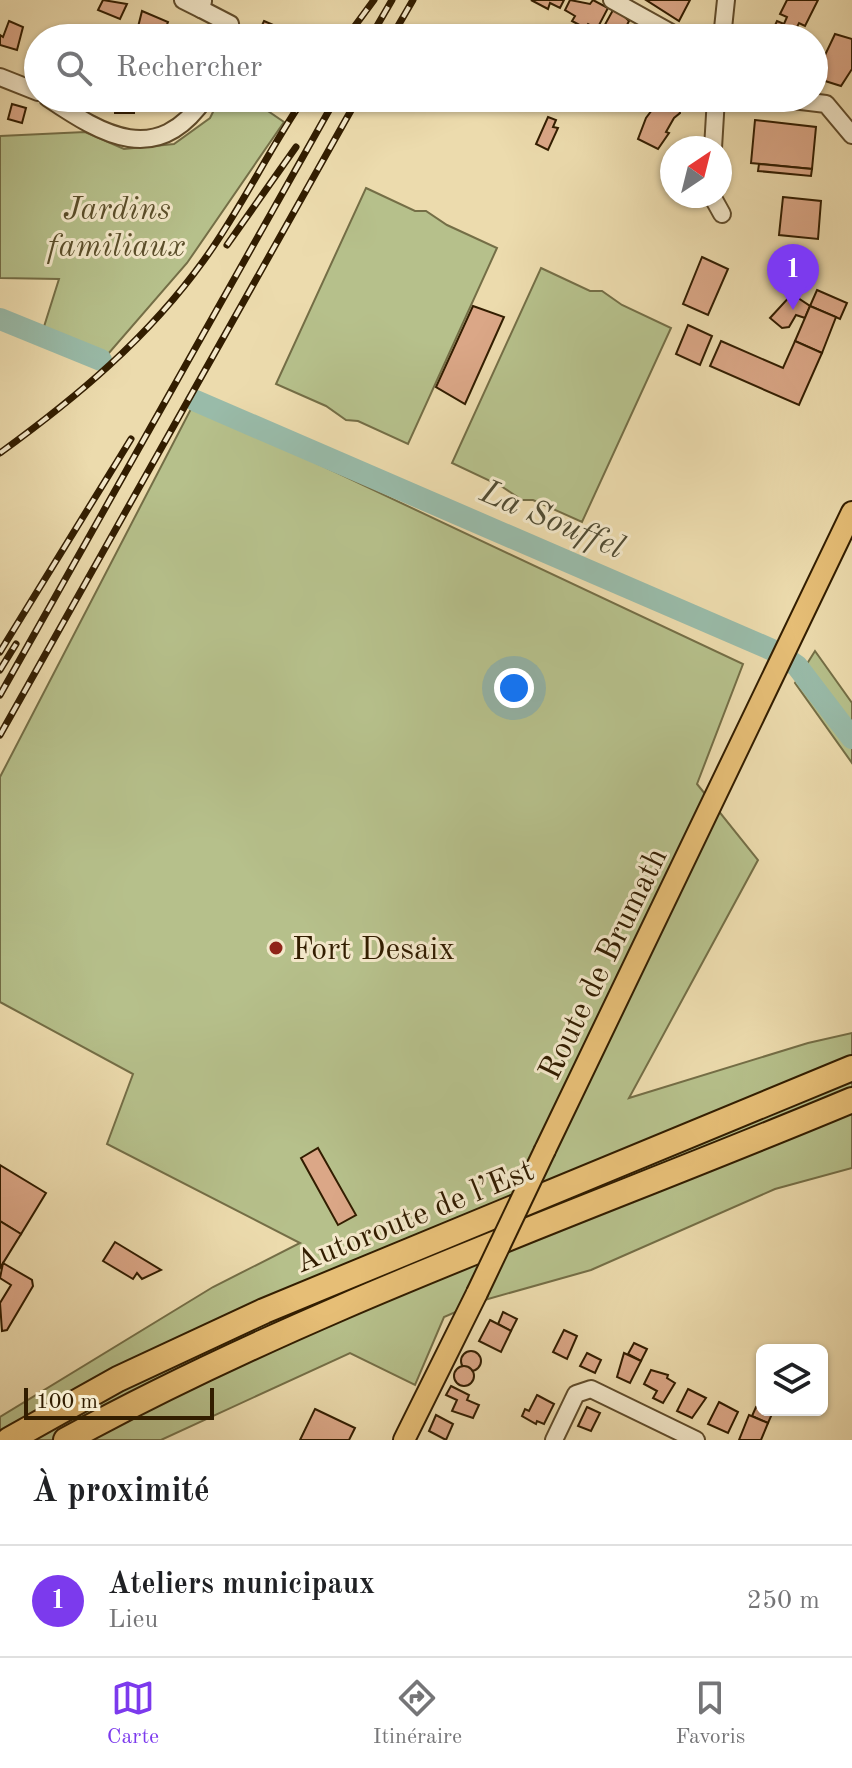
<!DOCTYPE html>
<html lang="fr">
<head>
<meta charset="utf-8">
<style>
  body { margin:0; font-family:"Old Standard TT",serif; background:#f2f2f2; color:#202124 }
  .controls { position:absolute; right:24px; bottom:24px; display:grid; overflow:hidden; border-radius:12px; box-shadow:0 2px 6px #0004 }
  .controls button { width:72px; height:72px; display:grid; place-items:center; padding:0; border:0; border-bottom:2px solid #e0e0e0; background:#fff; color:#202124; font:40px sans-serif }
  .compass { position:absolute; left:660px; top:136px; width:72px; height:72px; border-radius:50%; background:#fff; box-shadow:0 2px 6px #0004; rotate:35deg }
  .scale { position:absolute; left:24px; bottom:20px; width:190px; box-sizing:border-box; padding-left:8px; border:4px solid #321d00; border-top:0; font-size:22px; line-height:28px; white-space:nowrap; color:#321d00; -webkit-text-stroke:6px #f3e8ca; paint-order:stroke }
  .you { position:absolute; left:514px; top:688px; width:28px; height:28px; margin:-20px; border:6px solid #fff; border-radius:50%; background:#1a73e8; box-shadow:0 0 0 12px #1a73e833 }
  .badge { display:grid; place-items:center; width:52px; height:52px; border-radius:50%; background:#7c3aed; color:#fff; font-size:26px; font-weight:700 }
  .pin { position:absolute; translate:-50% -66px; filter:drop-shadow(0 2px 4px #0008) }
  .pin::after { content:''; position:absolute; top:42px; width:28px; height:24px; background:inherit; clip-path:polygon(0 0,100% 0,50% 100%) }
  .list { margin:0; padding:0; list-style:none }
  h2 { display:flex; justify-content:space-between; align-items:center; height:104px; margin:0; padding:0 32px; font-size:34px }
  h2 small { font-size:26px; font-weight:400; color:#757577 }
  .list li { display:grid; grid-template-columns:52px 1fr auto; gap:24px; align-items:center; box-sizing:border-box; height:112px; padding:0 32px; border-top:2px solid #e0e0e0 }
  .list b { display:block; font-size:30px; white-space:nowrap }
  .list p { margin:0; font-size:26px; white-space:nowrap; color:#757577 }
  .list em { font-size:26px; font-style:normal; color:#757577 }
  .icon { flex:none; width:44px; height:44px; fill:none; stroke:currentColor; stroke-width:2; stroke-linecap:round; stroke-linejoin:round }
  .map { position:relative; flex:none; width:852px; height:1440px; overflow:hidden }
  .search { position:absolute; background:#fff; box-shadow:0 2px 6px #0004; left:24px; right:24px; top:24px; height:88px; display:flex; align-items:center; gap:20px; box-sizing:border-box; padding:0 28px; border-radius:44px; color:#757577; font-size:30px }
  .sheet { height:216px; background:#fff }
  nav { display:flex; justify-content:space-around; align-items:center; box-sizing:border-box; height:112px; border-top:2px solid #e0e0e0; background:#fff; font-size:22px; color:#757577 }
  nav a { display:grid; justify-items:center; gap:4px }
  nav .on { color:#7c3aed }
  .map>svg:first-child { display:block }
  .green { fill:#b6c08b; stroke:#746e46; stroke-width:2 }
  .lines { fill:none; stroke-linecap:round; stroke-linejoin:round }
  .river { stroke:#99bba9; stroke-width:22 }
  .building { fill:#dba787; stroke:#321d00; stroke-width:2 }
  .minor-casing { stroke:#604c2b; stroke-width:20 }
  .major-casing { stroke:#321d00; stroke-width:24 }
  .highway-casing { stroke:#321d00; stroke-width:28 }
  .minor { stroke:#f3e8ca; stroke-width:16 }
  .major { stroke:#e6be76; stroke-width:20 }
  .highway { stroke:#e6be76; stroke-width:24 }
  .rail-casing { stroke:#321d00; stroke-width:7 }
  .rail { stroke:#f3e8ca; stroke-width:4; stroke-dasharray:12; stroke-linecap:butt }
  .major-bridge-casing { stroke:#321d00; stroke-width:24; stroke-linecap:butt }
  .major-bridge { stroke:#e6be76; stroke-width:20 }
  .poi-dot { fill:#8f2418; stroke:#f3e8ca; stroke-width:3 }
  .labels { text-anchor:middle; stroke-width:6; stroke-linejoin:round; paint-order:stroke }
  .park-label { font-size:32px; font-style:italic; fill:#5a4e2a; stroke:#f3e8ca }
  .poi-label { font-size:32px; fill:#321d00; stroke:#f3e8ca; text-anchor:start }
  .street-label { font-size:32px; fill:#321d00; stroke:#f3e8ca }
  .water-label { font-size:34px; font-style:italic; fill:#514c33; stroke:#f3e8ca }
</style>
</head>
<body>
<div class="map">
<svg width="852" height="1440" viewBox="0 0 852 1440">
  <rect width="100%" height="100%" fill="#ecdbad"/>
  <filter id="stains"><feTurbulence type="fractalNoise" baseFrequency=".0025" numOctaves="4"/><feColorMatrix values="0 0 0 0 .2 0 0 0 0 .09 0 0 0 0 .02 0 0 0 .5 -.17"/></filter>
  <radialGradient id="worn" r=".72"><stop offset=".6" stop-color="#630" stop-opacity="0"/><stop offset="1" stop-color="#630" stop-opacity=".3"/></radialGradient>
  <g class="green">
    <polygon points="220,98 249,98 284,122 187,263 102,361 42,333 59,279 0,278 0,136 85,132 124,149 174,144 210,118"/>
    <polygon points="366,188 415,211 426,211 447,225 497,248 408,444 358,421 346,420 326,406 276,384"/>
    <polygon points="541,268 590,291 602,291 622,305 671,328 582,522 533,500 522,500 501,486 452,463"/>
    <polygon points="193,405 743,664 697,784 758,860 629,1098 808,1043 852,1033 852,1168 775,1189 591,1270 481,1301 444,1317 415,1385 350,1353 161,1440 0,1440 0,1417 213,1287 300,1243 107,1144 133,1074 0,1002 0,777"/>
    <polygon points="815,651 852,703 852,763 795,683"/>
  </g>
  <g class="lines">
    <g class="river">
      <polyline points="0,319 101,360"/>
      <polyline points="196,401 777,652 797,666 852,738"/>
    </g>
  </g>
  <g class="building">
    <polygon points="103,0 127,4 120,19 98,10"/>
    <polygon points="531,0 564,0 560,8 550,3 548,9"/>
    <polygon points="570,0 590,4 593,0 608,8 597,29 588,24 585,28 572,21 575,16 565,10"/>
    <polygon points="646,0 690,0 679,21"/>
    <polygon points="787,0 818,0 805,26 799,23 796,29 803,33 800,38 769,38 777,21 784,24 787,17 780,14"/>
    <polygon points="613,10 624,16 629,21 627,25 639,31 640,27 647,29 658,34 656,38 612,38 602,30"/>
    <polygon points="142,11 168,22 162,37 137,31"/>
    <polygon points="9,21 23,27 17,50 0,45 0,35 3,37"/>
    <polygon points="264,21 278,27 273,38 258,34"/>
    <polygon points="835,34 852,39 852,69 841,86 822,80 823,77 816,74"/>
    <rect x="115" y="98" width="19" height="15"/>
    <polygon points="661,98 683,98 684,106 679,108 680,113 674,118 666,132 669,133 658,149 638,139 646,118"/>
    <polygon points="12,104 26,108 22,123 8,119"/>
    <polygon points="548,117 556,120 553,127 558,128 548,150 536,144"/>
    <polygon points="755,120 816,127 812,169 751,163"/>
    <polygon points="759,164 812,169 811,176 758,171"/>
    <polygon points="783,197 821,201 818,239 779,235"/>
    <polygon points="702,257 728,269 708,315 683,304"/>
    <polygon points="817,290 847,303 840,319 810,306"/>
    <polygon points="792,294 810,306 805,318 796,315 789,327 782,328 770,318"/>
    <polygon points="473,306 504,317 465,404 436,387"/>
    <polygon points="810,306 836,317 822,353 795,341"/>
    <polygon points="688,325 712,336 700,365 676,354"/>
    <polygon points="721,341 783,368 795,341 822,353 799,405 710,366"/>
    <polygon points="318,1148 356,1215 338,1225 301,1158"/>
    <polygon points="0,1165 46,1193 21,1234 0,1221"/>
    <polygon points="0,1221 21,1234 0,1268"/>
    <polygon points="115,1242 161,1270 142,1279 137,1273 133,1279 103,1261"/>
    <polygon points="3,1263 32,1280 33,1286 7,1330 2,1331 0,1303 11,1285 0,1278"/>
    <polygon points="503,1312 517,1319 511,1331 498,1324"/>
    <polygon points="490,1320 511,1331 501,1352 479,1341"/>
    <polygon points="564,1330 577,1336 567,1359 553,1352"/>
    <polygon points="634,1343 647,1349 641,1361 628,1354"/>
    <circle cx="471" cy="1361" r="10"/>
    <polygon points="587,1353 601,1360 595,1373 580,1366"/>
    <polygon points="624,1353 641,1361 630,1383 617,1377"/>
    <circle cx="464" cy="1376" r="10"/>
    <polygon points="651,1370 668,1375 667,1378 675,1383 663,1403 653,1398 657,1391 644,1384"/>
    <polygon points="451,1386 469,1395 467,1400 479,1405 473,1418 452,1411 457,1400 446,1395"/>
    <polygon points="688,1389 706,1398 692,1418 677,1411"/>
    <polygon points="537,1395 554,1404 544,1424 537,1421 536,1424 522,1416 525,1409 529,1411"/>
    <polygon points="719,1402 738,1412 728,1433 708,1424"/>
    <polygon points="587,1407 600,1413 591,1431 578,1426"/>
    <polygon points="756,1407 772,1414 768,1423 752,1416"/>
    <polygon points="315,1409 355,1428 349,1440 300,1440"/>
    <polygon points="436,1415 453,1424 446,1440 429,1431"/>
    <polygon points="749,1415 768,1423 761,1440 739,1440"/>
  </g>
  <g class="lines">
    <defs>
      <g id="minor">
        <polyline points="183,0 201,9 203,1"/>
        <polyline points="612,0 675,35"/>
        <polyline points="201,9 230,24 232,38"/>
        <polyline points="722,38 726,0"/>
        <polyline points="0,77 38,92"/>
        <path d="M48,98C103,135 157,168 205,98"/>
        <polyline points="776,98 826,104 852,135"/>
        <polyline points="713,148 716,98"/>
        <polyline points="712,196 722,214"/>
        <polyline points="554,1440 576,1394 591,1389 696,1440"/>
      </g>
      <g id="major">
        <polyline points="545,1150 852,512"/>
        <polyline points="404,1440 477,1293"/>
      </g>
      <g id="highway">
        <polyline points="9,1440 118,1379 264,1311 852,1068"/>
        <path d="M66,1440C317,1303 589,1210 852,1100"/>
      </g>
    </defs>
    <use href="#minor" class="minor-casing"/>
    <use href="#major" class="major-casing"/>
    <use href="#highway" class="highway-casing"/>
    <use href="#minor" class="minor"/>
    <use href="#major" class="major"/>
    <use href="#highway" class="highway"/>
    <defs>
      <g id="rail">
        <polyline points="346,38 374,0"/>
        <polyline points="370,38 392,0"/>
        <polyline points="391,38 413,0"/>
        <polyline points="227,245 296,147"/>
        <path d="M0,453C77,397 148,338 204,260C241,209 268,151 304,98"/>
        <polyline points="0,652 131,439"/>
        <polyline points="0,670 16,644"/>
        <polyline points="0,695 336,98"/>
        <polyline points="0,735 358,98"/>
      </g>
    </defs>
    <use href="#rail" class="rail-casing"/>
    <use href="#rail" class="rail"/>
    <defs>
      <polyline id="major-bridge" points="477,1293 545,1150"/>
    </defs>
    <use href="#major-bridge" class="major-bridge-casing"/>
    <use href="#major-bridge" class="major-bridge"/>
  </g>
  <circle class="poi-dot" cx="276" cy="948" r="8"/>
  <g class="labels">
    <g class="park-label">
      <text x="117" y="219">Jardins<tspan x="117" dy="37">familiaux</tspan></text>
    </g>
    <g class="poi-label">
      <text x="292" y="959">Fort Desaix</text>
    </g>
    <g class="street-label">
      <text transform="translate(602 963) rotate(-64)" y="11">Route de Brumath</text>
      <text transform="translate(414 1215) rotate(-22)" y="11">Autoroute de l’Est</text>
    </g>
    <g class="water-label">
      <text transform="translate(553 518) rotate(23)" y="12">La Souffel</text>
    </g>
  </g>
  <rect width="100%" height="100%" filter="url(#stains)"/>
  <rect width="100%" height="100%" fill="url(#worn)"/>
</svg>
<div class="controls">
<button><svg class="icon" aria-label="layers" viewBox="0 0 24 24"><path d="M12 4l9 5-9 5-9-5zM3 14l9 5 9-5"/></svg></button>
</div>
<svg class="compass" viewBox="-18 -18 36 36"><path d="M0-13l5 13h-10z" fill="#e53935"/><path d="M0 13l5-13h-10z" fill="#757577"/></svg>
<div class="scale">100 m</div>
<div class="you"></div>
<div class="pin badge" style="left:793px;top:310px">1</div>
<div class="search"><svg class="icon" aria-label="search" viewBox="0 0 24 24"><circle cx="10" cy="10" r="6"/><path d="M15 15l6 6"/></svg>Rechercher</div>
</div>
<section class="sheet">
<h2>À proximité<small></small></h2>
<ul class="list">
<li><span class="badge">1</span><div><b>Ateliers municipaux</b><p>Lieu</p></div><em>250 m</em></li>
</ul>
</section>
<nav>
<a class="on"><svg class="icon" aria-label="map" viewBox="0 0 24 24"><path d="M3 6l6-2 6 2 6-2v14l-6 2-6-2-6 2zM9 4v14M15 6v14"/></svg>Carte</a>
<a><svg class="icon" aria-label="directions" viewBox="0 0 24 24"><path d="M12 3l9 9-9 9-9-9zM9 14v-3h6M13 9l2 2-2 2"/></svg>Itinéraire</a>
<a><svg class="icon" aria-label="saved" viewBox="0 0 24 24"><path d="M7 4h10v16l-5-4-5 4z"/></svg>Favoris</a>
</nav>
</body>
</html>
